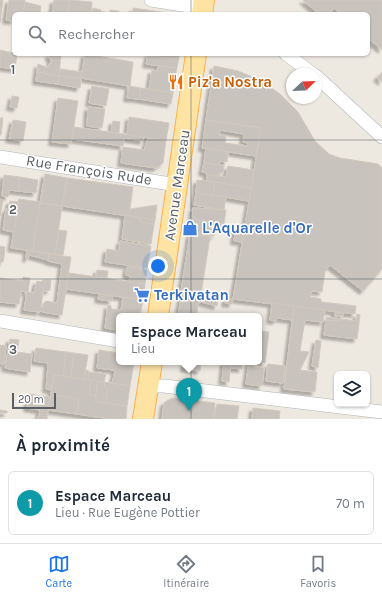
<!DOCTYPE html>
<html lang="fr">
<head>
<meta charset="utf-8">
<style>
  body { margin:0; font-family:Karla,sans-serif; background:#f2f2f3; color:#1f2937 }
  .controls { position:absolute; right:12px; bottom:12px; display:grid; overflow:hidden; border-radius:6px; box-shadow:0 1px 3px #0004 }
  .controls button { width:36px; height:36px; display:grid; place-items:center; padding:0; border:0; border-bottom:1px solid #e0e1e3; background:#fff; color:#1f2937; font:20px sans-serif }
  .compass { position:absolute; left:286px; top:68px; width:36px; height:36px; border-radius:50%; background:#fff; box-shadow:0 1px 3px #0004; rotate:67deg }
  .scale { position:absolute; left:12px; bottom:10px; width:44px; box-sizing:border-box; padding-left:4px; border:2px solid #595f62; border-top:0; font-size:11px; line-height:14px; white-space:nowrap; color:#595f62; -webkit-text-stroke:3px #fff; paint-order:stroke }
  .you { position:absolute; left:158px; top:266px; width:14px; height:14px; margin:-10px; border:3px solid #fff; border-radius:50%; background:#1a73e8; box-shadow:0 0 0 6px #1a73e833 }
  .badge { display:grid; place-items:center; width:26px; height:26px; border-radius:50%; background:#1a73e8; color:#fff; font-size:13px; font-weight:700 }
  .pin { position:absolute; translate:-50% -33px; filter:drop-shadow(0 1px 2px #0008) }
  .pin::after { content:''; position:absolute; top:21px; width:14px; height:12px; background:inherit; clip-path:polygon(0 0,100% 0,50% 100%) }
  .popup { position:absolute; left:116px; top:313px; width:146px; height:52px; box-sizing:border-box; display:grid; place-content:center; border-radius:6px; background:#fff; filter:drop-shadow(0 1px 3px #0005); font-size:13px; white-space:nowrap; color:#747a83 }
  .popup b { font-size:15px; color:#1f2937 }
  .popup::after { content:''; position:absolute; left:50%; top:100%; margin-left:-8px; border:8px solid transparent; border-top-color:#fff }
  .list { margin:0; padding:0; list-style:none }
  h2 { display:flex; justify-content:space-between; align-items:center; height:52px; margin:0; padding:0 16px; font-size:17px }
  h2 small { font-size:13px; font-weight:400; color:#747a83 }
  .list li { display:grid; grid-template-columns:26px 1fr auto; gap:12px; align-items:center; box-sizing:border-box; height:64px; margin:0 8px 8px; padding:0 8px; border:1px solid #e0e1e3; border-radius:6px }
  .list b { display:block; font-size:15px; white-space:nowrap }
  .list p { margin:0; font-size:13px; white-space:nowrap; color:#747a83 }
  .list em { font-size:13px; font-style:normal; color:#747a83 }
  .icon { flex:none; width:22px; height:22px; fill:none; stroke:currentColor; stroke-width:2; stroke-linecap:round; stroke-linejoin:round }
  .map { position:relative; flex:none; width:382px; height:419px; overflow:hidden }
  .search { position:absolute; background:#fff; box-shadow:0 1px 3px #0004; left:12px; right:12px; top:12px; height:44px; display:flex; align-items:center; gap:10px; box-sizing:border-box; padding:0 14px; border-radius:6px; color:#747a83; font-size:15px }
  .sheet { height:124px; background:#fff }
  nav { display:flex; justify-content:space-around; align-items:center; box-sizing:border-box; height:56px; border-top:1px solid #e0e1e3; background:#fff; font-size:11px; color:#747a83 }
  nav a { display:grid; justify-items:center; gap:2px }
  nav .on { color:#1a73e8 }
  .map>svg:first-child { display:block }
  .building { fill:#c8c3bd; stroke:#d2c9be; fill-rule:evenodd; filter:url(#shadow) }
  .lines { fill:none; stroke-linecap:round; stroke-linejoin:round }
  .minor-casing { stroke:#b1b5b9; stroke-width:14 }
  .primary-casing { stroke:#fbb04b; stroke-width:22 }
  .minor { stroke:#fff; stroke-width:13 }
  .primary { stroke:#ffe3a3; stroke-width:20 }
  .grid { fill:none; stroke:#595f62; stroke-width:1; stroke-opacity:0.55 }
  .labels { text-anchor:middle; stroke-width:3; stroke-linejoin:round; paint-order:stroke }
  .food-label { font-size:15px; font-weight:bold; fill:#c56008; stroke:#fff; text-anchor:start }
  .street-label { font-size:15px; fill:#595f62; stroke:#fff }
  .shop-label { font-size:15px; font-weight:bold; fill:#366cbe; stroke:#fff; text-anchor:start }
  .grid-label { font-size:13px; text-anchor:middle; font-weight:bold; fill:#595f62; stroke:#fff; stroke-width:3; stroke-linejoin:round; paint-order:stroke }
</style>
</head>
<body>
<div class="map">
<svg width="382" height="419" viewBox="0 0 382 419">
  <defs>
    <filter id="shadow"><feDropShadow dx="-3.5" dy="3.5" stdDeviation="1" flood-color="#0004"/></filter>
  </defs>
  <rect width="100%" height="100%" fill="#ede8e0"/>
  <g class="building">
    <polygon points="0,0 3,0 0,22"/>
    <polygon points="9,0 25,0 23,14 14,14 14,21 6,20"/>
    <polygon points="54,0 70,0 68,14 55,12 55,14 52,14"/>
    <polygon points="70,0 92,2 91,14 68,14"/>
    <polygon points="303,0 382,0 382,50 368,38 368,14 341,14 334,8 329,14 319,14"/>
    <polygon points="25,2 41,6 40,14 23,14"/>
    <polygon points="93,8 101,10 100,11 105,12 105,14 92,14"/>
    <polygon points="133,8 175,14 133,14"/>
    <polygon points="110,10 119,11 118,14 110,14"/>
    <polygon points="0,50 17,54 15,69 0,67"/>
    <polygon points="49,54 61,54 59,76 37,72 38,64 48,68 49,64 51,64 51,58 49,58"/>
    <polygon points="85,54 133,62 130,86 81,78"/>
    <polygon points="148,54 179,54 179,57 173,59 148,56"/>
    <polygon points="148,56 173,59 179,57 177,68 146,64"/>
    <polygon points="158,66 177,68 173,93 149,89 152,70 157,71"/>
    <polygon points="214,66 238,71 260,80 280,94 298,112 315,141 329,154 340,158 378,164 382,168 382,269 363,291 330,265 325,271 322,292 311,291 310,297 321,299 321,302 356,306 355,314 233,299 261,128 206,120"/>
    <polygon points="60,69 82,72 81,79 59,76"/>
    <polygon points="37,72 59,76 58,84 36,81"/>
    <polygon points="382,72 382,82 377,78"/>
    <polygon points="59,76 81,79 80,88 58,84"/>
    <polygon points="92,86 109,89 106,106 89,103"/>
    <polygon points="129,86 141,88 139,99 127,98"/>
    <polygon points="141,88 173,93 171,104 139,99"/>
    <polygon points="12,96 19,97 17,108 10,107"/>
    <polygon points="58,98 78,101 71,144 52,142"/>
    <polygon points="88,107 105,109 102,128 87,126"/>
    <polygon points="129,117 169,123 166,140 127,135"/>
    <polygon points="0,118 3,118 1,135 0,135"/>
    <polygon points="13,120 26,122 23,141 9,139"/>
    <path d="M206,120L261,128L256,156L202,148ZM220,130L244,134L243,142L248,143V146L225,143L226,136L219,135Z"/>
    <polygon points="113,121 120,122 119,133 111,133"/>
    <polygon points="74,127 144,137 143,141 124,138 123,146 72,139"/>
    <polygon points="148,138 166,140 163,163 156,168 121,163 123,147 144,150"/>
    <polygon points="206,148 228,152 227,162 220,161 219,165 204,163"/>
    <polygon points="204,163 224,166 223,173 218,173 218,177 207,175 207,173 202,172"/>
    <polygon points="228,166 254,170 251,188 207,181 207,175 226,177"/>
    <polygon points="45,174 67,178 62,206 40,203"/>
    <polygon points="4,175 20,177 18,191 9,190 8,197 2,196"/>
    <polygon points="20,177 38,180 36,193 18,191"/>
    <polygon points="67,178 133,187 129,216 62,206"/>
    <polygon points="197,180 215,182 213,195 196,193"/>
    <polygon points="215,182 251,188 249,201 213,195"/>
    <polygon points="196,193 226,197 224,210 194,205"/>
    <polygon points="0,199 3,200 0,216"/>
    <polygon points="19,199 41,202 33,251 11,248"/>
    <polygon points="10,201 18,202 17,211 8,210"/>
    <polygon points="40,203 62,206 55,254 33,251"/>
    <polygon points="157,205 155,220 129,216 130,209"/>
    <polygon points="193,208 226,210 224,224 192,219"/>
    <polygon points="6,209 17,211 14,232 3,230"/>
    <polygon points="125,215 141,218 140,222 154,224 151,244 122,239"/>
    <polygon points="141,218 155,220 154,224 140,222"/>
    <polygon points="192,219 210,222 209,232 215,233 214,236 190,232"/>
    <polygon points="210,222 213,223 211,232 209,232"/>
    <polygon points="236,226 244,227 242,242 234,241"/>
    <polygon points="59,230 67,231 63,255 55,254"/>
    <polygon points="190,234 210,237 201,294 181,291"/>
    <polygon points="120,241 151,246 147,268 105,262 107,249 119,251"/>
    <polygon points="0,246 5,247 4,257 0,256"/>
    <polygon points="27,250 49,254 48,260 29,255 28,259 26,258"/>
    <polygon points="49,254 71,257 62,315 42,312 44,303 46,301 57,303 62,264 48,261"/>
    <polygon points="0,256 4,257 3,262 0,262"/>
    <polygon points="127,267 147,270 145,284 129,282 130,276 126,275"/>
    <polygon points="97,270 108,271 107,278 96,277"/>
    <polygon points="69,273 145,284 143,300 66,289"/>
    <polygon points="23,277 30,278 28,292 34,293 37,281 42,282 43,280 45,280 40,312 24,310 27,292 21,291"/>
    <polygon points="0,278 23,281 19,304 0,302"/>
    <polygon points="45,280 51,280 50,290 47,291 43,291"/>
    <polygon points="182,292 218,297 217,306 201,302 198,305 197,312 199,314 215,316 178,316"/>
    <polygon points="99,294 102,294 102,300 98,299"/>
    <polygon points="102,294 112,296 112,301 102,300"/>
    <polygon points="123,297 143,300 140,316 119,316 119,330 105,328 108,305 111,306 111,309 121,310"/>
    <polygon points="226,298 233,299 232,304 225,303"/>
    <polygon points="272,303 294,306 293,320 277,318 276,321 270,320"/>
    <polygon points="294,306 325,310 323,322 305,320 300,351 309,352 300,370 317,372 315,392 284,389"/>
    <polygon points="335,312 344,313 343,316 335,316"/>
    <polygon points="357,314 360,315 357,339 324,335 326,320 341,321 342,319 356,321"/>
    <polygon points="326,317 342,319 341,321 326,320"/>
    <polygon points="259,331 269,332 265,363 259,362 263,341 259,340"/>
    <polygon points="10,339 19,340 17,352 32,354 30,372 5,368"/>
    <polygon points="316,340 321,341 318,368 312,366"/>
    <polygon points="0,345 6,346 4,364 0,363"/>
    <polygon points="36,348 66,352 63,376 54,375 51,390 46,389 48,363 34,361"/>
    <polygon points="99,350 119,353 119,362 134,362 130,386 112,383 115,372 114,370 97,368"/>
    <polygon points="66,352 74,353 71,377 63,376"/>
    <polygon points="74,353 88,355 84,379 71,377"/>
    <polygon points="185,362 201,362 200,371 184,368"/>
    <polygon points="224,362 231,362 229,382 222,381"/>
    <polygon points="231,362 242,362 242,369 231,368"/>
    <polygon points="249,362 255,362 254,367 264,368 262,386 246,384"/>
    <polygon points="268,364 285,366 283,383 266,381"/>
    <polygon points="86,370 89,371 88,380 84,379"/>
    <polygon points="89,372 106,374 104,382 88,380"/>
    <polygon points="54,375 91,380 89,394 96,396 95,401 127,406 126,419 111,419 77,414 79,399 51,395"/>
    <polygon points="91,380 98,381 96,396 89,394"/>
    <polygon points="98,381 104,382 105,387 108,388 105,403 95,401"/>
    <polygon points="104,382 130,386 127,406 105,403 108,388 105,387"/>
    <polygon points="29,394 50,397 47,417 39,416 40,410 27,408"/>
    <polygon points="51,395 79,399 77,414 48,410"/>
    <polygon points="172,398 215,403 213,419 162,419 164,403"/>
    <polygon points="217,404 239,406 237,419 214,419"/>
    <polygon points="253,408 280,411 279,419 252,419"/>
    <polygon points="0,410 7,411 7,413 0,413"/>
    <polygon points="38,416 47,417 47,419 37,419"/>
  </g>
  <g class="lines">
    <defs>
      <g id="minor">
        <polyline points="151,0 202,8"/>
        <polyline points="286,54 313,74"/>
        <polyline points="316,76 382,137"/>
        <polyline points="0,157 177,185"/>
        <polyline points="0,321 119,341"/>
        <polyline points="148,386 164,386 382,412"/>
      </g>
      <g id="primary">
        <polyline points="202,14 204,0"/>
        <polyline points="158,316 196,54"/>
        <polyline points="143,419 152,362"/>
      </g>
    </defs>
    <use href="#minor" class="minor-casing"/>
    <use href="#primary" class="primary-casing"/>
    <use href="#minor" class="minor"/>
    <use href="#primary" class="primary"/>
  </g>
  <path class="grid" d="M191,0V14M191,54V419M0,140H382M0,279H382"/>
  <defs>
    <symbol id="restaurant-bare" viewBox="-9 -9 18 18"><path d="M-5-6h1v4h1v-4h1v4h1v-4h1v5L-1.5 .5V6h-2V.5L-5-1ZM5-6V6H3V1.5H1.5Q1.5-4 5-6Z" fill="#e8710a" stroke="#fff" stroke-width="2.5" paint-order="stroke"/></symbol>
    <symbol id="shop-bare" viewBox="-9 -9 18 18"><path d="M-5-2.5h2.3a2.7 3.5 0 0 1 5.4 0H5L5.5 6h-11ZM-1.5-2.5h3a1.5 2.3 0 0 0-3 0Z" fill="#3f7fe0" stroke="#fff" stroke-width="2.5" paint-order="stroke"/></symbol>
    <symbol id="supermarket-bare" viewBox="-9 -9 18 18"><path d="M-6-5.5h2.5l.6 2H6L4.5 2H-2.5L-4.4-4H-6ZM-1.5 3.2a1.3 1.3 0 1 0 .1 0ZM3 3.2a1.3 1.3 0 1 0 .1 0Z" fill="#3f7fe0" stroke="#fff" stroke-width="2.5" paint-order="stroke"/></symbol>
  </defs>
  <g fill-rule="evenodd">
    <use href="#restaurant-bare" x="165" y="71" width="22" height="22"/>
    <use href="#shop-bare" x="179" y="217" width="22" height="22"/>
    <use href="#supermarket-bare" x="131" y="284" width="22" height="22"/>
  </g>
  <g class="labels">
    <g class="food-label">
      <text x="188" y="87">Piz'a Nostra</text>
    </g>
    <g class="street-label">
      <text transform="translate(89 170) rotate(9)" y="5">Rue François Rude</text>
      <text transform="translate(177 185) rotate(-82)" y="5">Avenue Marceau</text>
    </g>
    <g class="shop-label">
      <text x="202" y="233">L'Aquarelle d'Or</text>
      <text x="154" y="300">Terkivatan</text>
    </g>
  </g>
  <g class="grid-label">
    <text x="13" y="74">1</text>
    <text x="13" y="214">2</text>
    <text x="13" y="354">3</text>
  </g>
</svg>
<div class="controls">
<button><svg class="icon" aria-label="layers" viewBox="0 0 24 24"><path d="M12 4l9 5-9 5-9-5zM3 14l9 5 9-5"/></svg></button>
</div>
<svg class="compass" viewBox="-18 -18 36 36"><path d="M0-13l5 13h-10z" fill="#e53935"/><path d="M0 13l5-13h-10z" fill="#747a83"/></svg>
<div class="scale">20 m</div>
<div class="you"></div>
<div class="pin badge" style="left:189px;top:411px;background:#0f9aa8">1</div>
<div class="popup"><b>Espace Marceau</b>Lieu</div>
<div class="search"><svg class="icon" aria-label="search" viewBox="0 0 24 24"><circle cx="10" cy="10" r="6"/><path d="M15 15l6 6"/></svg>Rechercher</div>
</div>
<section class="sheet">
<h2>À proximité<small></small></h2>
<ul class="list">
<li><span class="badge" style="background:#0f9aa8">1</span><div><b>Espace Marceau</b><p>Lieu · Rue Eugène Pottier</p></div><em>70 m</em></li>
</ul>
</section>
<nav>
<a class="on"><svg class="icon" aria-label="map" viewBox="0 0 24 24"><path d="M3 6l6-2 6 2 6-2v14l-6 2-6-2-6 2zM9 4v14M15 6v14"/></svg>Carte</a>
<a><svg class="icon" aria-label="directions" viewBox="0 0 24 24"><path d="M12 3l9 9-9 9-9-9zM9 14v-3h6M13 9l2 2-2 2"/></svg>Itinéraire</a>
<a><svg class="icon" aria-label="saved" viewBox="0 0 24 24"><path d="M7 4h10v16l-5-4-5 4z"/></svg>Favoris</a>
</nav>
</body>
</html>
